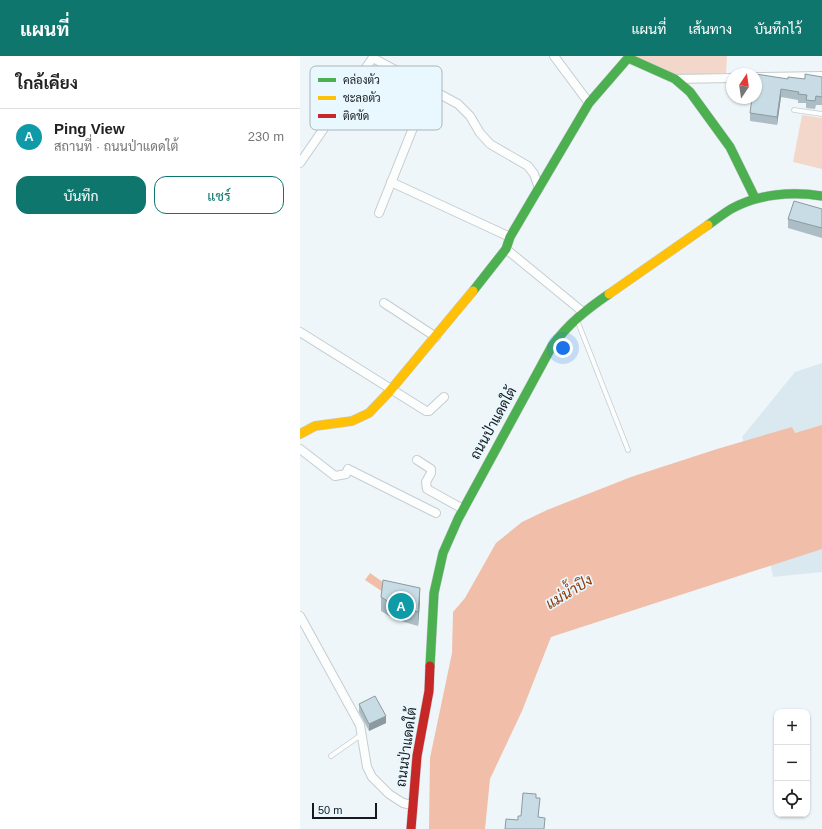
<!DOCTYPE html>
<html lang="th">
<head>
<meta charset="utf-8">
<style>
  body { margin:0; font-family:Arial,Sarabun,sans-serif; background:#f6f6f6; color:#222 }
  .controls { position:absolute; right:12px; bottom:12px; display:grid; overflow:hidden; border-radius:8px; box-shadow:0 1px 3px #0004 }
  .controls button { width:36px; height:36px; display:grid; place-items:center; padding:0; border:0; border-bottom:1px solid #e0e0e0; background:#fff; color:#222; font:20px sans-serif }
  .compass { position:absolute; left:426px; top:12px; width:36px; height:36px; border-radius:50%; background:#fff; box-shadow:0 1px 3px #0004; rotate:13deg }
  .scale { position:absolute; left:12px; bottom:10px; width:65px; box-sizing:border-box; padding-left:4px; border:2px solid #151a1d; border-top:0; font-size:11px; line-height:14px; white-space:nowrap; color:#151a1d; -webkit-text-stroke:3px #e9f7fe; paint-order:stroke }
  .you { position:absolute; left:263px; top:292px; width:14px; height:14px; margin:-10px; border:3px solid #fff; border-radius:50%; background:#1a73e8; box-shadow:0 0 0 6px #1a73e833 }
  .badge { display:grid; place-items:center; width:26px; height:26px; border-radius:50%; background:#0f766e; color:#fff; font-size:13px; font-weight:700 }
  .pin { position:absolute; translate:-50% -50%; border:2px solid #fff; box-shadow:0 1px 4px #0006 }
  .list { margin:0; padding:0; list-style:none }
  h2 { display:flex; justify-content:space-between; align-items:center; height:52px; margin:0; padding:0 16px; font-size:17px }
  h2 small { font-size:13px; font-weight:400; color:#767676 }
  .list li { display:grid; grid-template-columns:26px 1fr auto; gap:12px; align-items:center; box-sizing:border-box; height:56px; padding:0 16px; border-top:1px solid #e0e0e0 }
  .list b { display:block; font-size:15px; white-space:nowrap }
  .list p { margin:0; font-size:13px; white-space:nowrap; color:#767676 }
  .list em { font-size:13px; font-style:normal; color:#767676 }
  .actions { display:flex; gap:8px; padding:12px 16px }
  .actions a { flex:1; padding:9px 0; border:1px solid #0f766e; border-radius:12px; text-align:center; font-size:14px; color:#0f766e }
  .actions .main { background:#0f766e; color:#fff }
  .icon { flex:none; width:22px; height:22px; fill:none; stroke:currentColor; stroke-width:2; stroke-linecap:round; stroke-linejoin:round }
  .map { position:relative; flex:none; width:522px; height:773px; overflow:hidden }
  header { display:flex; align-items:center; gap:24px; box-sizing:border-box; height:56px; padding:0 20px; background:#0f766e; color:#fff }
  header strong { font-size:19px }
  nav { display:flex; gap:22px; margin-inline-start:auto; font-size:14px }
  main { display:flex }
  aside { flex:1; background:#fff }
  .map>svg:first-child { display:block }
  .built { fill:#dae9f0 }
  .green { fill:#f4d7cb }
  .water { fill:#f0bea9 }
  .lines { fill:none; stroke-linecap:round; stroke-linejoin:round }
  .lane-casing { stroke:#c6cccf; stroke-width:5.5 }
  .street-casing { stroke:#c6cccf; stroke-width:10 }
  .fast-casing { stroke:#c6cccf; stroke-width:10 }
  .slow-casing { stroke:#c6cccf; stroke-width:10 }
  .jam-casing { stroke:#c6cccf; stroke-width:10 }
  .lane { stroke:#fcfefe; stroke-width:4 }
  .street { stroke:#fcfefe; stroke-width:8 }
  .fast { stroke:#4caf50; stroke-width:9 }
  .slow { stroke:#ffc107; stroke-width:9 }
  .jam { stroke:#c62828; stroke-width:9 }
  .wall { fill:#acbdc5 }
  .shaded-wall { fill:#8c9aa0 }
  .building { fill:#c8dce5; stroke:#8c9aa0 }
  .labels { text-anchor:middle; stroke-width:3.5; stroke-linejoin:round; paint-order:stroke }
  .street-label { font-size:14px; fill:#151a1d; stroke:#e9f7fe }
  .water-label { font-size:15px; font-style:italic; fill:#8f3806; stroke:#e9f7fe }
  .key { fill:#e9f7fe; stroke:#a9b5ba; stroke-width:1 }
  .key-label { font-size:11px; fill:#151a1d }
</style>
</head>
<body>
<header>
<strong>แผนที่</strong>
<nav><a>แผนที่</a><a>เส้นทาง</a><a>บันทึกไว้</a></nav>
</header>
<main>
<aside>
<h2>ใกล้เคียง<small></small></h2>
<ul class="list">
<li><span class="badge" style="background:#0f9aa8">A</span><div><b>Ping View</b><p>สถานที่ · ถนนป่าแดดใต้</p></div><em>230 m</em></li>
</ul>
<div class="actions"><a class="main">บันทึก</a><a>แชร์</a></div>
</aside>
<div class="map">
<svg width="522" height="773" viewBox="0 0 522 773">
  <rect width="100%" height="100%" fill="#eef6f9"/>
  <polygon class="built" points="522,307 522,516 473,521 453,417 442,381 495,316"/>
  <g class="green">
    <polygon points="333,0 427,0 426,17 377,20"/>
    <polygon points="502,59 522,62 522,113 493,106"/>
  </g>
  <g class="water">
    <polygon points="522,369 522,493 251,581 222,655 190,723 185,773 129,773 130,702 152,597 153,556 165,542 196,487 222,466 247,454 331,421 417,393 492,371 495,377"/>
    <polygon points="70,517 87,529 83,536 65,524"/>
  </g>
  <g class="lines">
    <defs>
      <g id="lane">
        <polyline points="494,54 522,58"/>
        <polyline points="277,264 328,394"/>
        <polyline points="31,700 61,679"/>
      </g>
      <g id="street">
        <polyline points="254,0 289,47"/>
        <polyline points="73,2 158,48 170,60 180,77 190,88 228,110 234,118 239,132"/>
        <polyline points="456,21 522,20"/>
        <polyline points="375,23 432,22"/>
        <polyline points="0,107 74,0"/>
        <polyline points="91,126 210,181"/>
        <polyline points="79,157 129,32"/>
        <polyline points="206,193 283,256"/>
        <polyline points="84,247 136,281"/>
        <polyline points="0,276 126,355 129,355 144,341"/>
        <polyline points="0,393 35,420 46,418 48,413 136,457"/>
        <polyline points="117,404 131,413 131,417 126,426 127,433 163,453"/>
        <polyline points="0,560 60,669 67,711 72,721 89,738 103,747 112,749"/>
      </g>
      <g id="fast">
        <path d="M408,169C415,164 423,158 431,153C458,138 492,135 522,140"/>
        <polyline points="173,235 206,193 210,181 289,47 328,2 375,23 390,36 430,91 455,142"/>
        <path d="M130,610L134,537L143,497L158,463L252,290C268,268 287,253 309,238"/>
      </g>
      <g id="slow">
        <polyline points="309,238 408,169"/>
        <polyline points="0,378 15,370 52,365 69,357 89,336 173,235"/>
      </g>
      <polyline id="jam" points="111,773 117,700 129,635 130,610"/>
    </defs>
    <use href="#lane" class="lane-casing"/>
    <use href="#street" class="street-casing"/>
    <use href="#fast" class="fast-casing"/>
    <use href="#slow" class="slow-casing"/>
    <use href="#jam" class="jam-casing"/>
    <use href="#lane" class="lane"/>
    <use href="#street" class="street"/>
    <use href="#fast" class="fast"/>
    <use href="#slow" class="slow"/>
    <use href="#jam" class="jam"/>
  </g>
  <g class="wall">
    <polygon points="522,21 522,49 516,49 515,53 506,52 506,47 498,47 498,44 481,41 477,69 450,65 450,57 488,23 505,23"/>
    <polygon points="522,153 522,182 488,172 488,163"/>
    <polygon points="81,541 120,546 118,570 94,563 81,555"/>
    <polygon points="59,648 86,667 69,675 59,656"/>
  </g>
  <g class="shaded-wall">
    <polygon points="481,33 481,41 477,69 477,61"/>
    <polygon points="120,532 120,546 118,570 118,556"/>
    <polygon points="86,660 86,667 69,675 69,668"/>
  </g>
  <g class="building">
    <polygon points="456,18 488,23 488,21 505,23 505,18 522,21 522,41 516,40 515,45 506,44 507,39 498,38 499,36 481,33 477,61 450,57 452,42 456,42"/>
    <polygon points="494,145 522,153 522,172 488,163"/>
    <polygon points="83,524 120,532 118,556 94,549 81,541"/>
    <polygon points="75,640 86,660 69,668 59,648"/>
    <polygon points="223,737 236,738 236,742 240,742 238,761 245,762 244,773 205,773 206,763 218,764 218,760 221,760"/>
  </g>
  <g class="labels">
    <g class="street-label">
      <text transform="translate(193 367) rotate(-61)" y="5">ถนนป่าแดดใต้</text>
      <text transform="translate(106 691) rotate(-82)" y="5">ถนนป่าแดดใต้</text>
    </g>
    <g class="water-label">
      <text transform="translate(269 536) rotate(-31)" y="5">แม่น้ำปิง</text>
    </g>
  </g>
  <rect x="10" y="10" width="132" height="64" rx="6" class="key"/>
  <rect x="18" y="22" width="18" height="4" fill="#4caf50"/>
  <rect x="18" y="40" width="18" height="4" fill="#ffc107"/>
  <rect x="18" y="58" width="18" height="4" fill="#c62828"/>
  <g class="key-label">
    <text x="43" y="28">คล่องตัว</text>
    <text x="43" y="46">ชะลอตัว</text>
    <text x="43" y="64">ติดขัด</text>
  </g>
</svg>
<div class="controls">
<button>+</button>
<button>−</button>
<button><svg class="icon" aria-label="locate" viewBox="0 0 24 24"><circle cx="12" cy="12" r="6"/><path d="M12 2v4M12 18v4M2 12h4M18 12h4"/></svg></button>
</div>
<svg class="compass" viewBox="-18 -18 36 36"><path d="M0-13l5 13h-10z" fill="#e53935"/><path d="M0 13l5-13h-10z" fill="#767676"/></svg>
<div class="scale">50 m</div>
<div class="you"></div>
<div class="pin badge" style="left:101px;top:550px;background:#0f9aa8">A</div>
</div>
</main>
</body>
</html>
